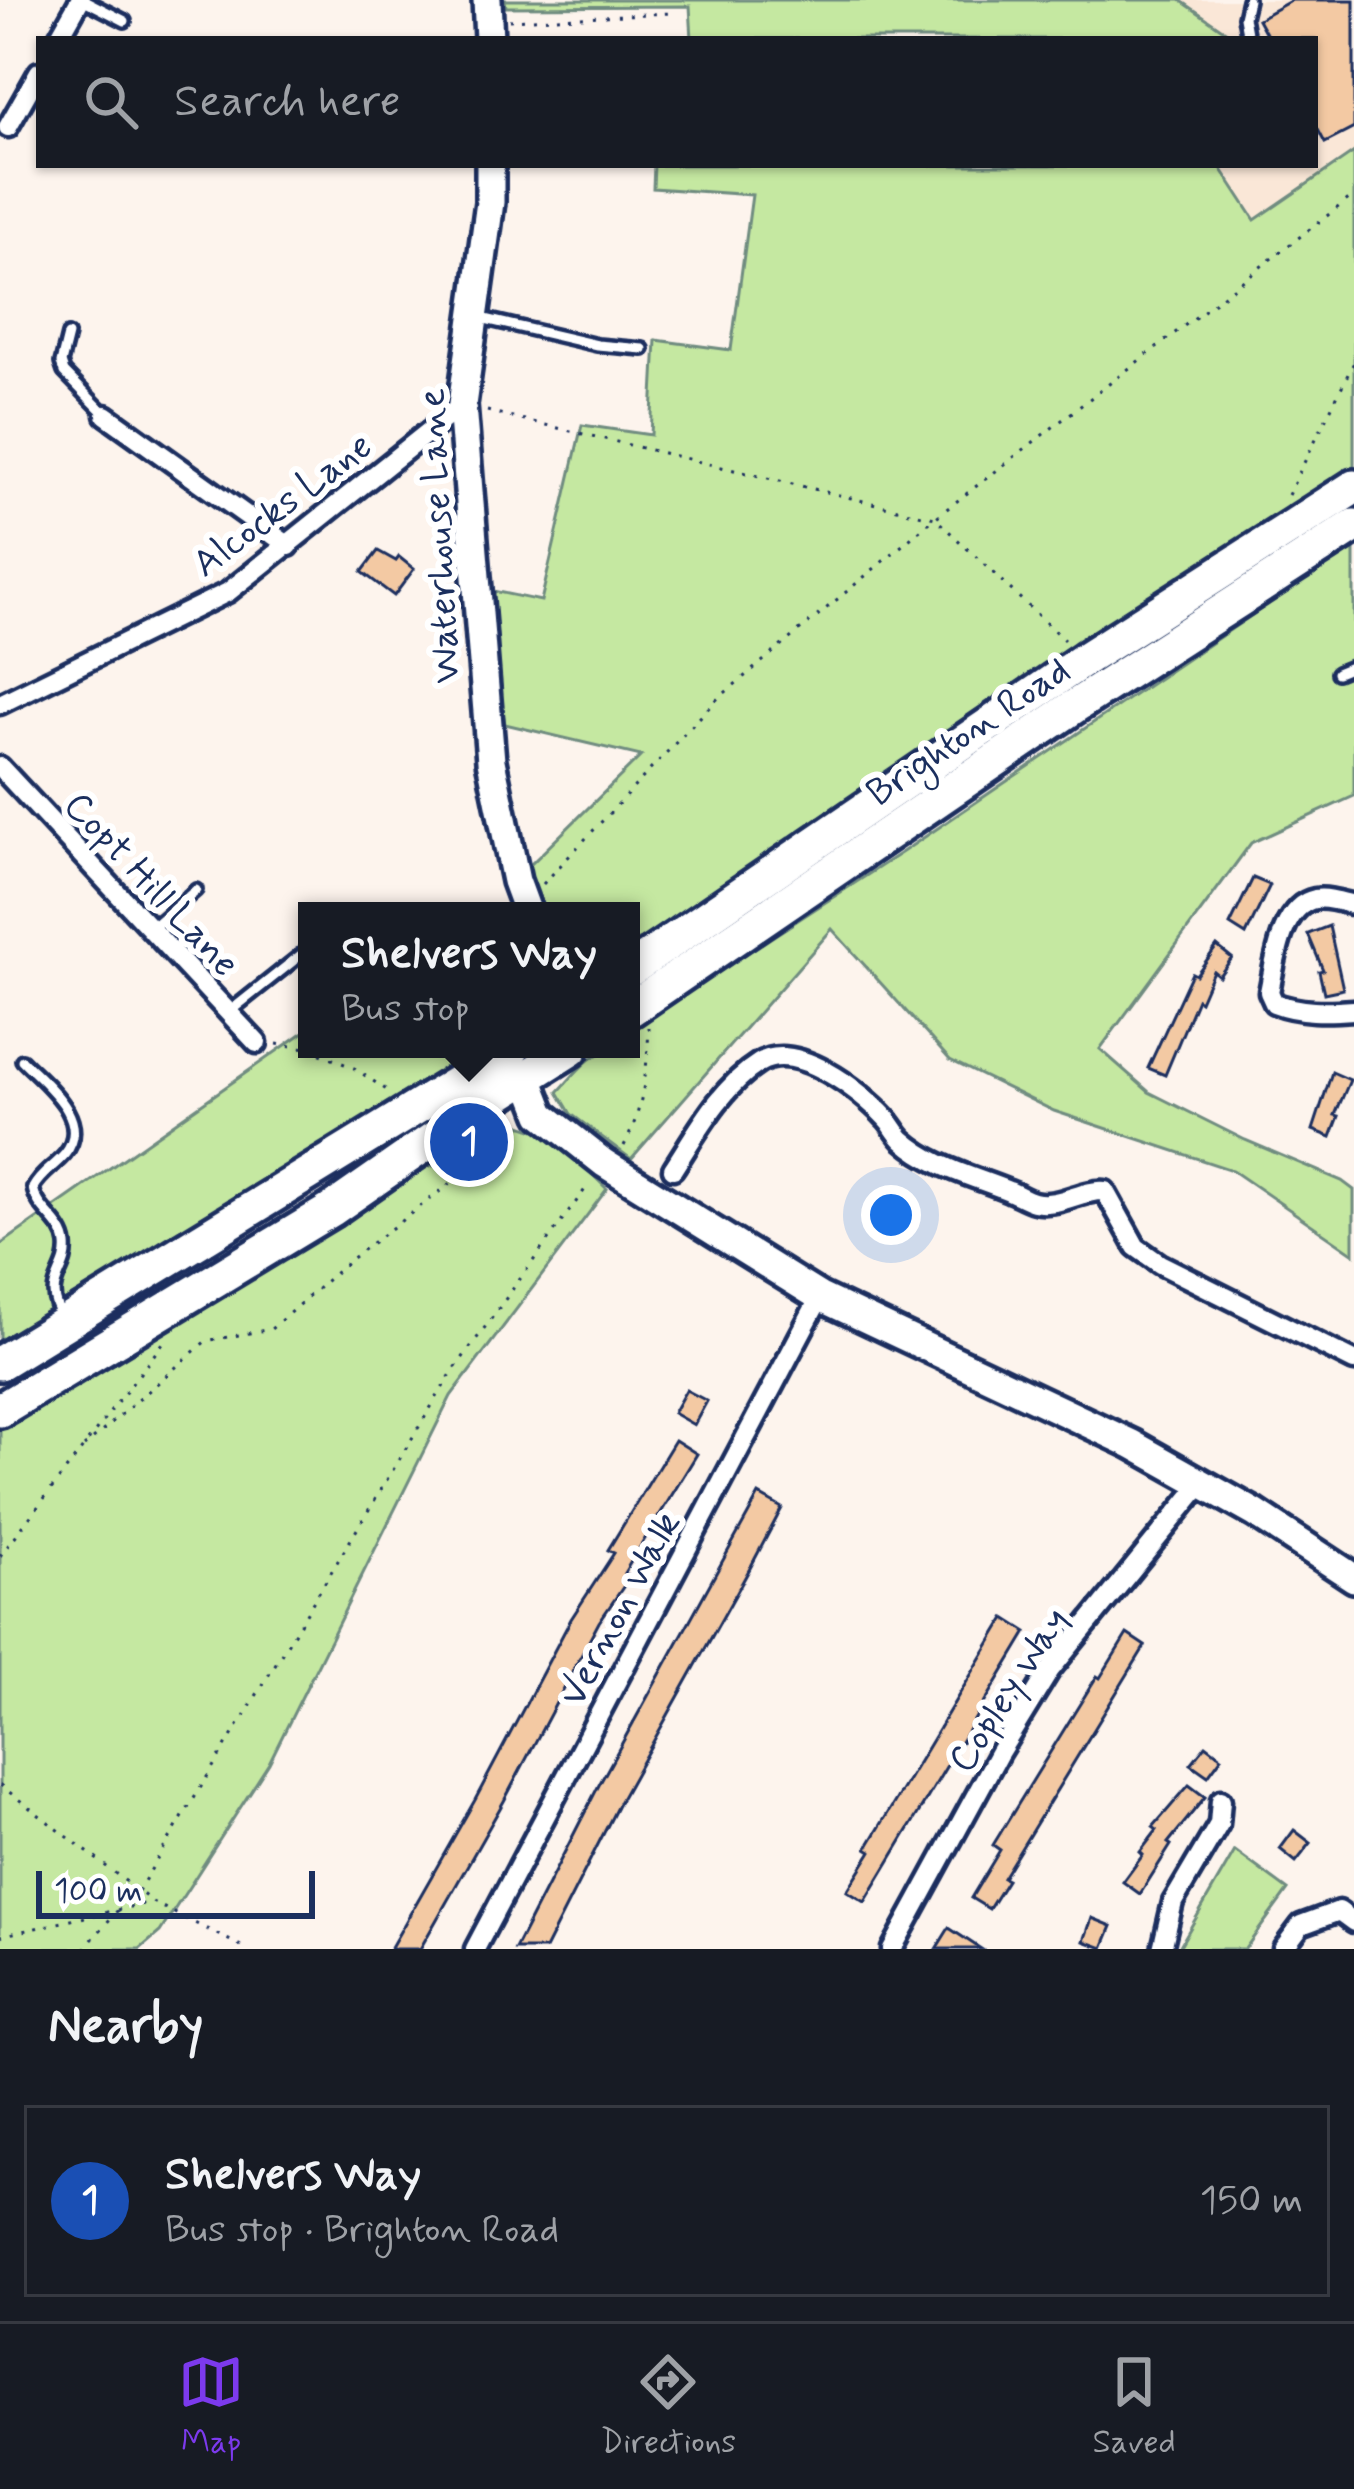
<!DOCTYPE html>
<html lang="en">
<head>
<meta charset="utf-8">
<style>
  body { margin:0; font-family:Mynerve,sans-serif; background:#242831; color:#f1f3f6 }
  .scale { position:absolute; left:36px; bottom:30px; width:279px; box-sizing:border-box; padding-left:12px; border:6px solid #1b2f5e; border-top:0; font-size:33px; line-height:42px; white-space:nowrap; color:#1b2f5e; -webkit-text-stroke:9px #fff; paint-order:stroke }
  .you { position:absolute; left:891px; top:1215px; width:42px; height:42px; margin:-30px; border:9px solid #fff; border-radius:50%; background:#1a73e8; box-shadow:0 0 0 18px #1a73e833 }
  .badge { display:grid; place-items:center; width:78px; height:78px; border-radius:50%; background:#7c3aed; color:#fff; font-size:39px; font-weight:700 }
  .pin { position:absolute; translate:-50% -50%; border:6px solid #fff; box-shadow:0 3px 12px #0006 }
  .popup { position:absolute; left:298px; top:902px; width:342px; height:156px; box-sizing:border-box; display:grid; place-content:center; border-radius:0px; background:#171b24; filter:drop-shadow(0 3px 9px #0005); font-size:39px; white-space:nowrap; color:#9ea1a6 }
  .popup b { font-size:45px; color:#f1f3f6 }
  .popup::after { content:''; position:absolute; left:50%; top:100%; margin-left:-24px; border:24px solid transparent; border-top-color:#171b24 }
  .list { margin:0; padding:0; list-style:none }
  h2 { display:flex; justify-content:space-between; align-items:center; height:156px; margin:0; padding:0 48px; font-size:51px }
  h2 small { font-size:39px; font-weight:400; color:#9ea1a6 }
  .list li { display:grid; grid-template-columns:78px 1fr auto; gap:36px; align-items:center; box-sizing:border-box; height:192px; margin:0 24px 24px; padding:0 24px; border:3px solid #363941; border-radius:0px }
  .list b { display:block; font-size:45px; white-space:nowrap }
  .list p { margin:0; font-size:39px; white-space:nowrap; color:#9ea1a6 }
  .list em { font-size:39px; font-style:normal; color:#9ea1a6 }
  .icon { flex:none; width:66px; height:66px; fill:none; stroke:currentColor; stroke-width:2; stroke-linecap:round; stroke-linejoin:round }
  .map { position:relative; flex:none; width:1354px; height:1949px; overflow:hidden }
  .search { position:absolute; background:#171b24; box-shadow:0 3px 9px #0004; left:36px; right:36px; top:36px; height:132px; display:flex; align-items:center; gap:30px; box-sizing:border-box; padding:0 42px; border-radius:0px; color:#9ea1a6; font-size:45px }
  .sheet { height:372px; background:#171b24 }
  nav { display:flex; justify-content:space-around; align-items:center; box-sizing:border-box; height:168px; border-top:3px solid #363941; background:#171b24; font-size:33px; color:#9ea1a6 }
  nav a { display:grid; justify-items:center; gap:6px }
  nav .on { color:#7c3aed }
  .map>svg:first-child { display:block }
  .built { fill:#fae7d7 }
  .green { fill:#c5e8a1; stroke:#708c80; stroke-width:3 }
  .building { fill:#f3c9a3; stroke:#1b2f5e; stroke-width:3 }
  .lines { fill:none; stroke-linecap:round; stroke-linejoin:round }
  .lane-casing { stroke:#1b2f5e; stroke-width:18 }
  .street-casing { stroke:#1b2f5e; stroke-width:27 }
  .secondary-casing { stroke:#1b2f5e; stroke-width:36 }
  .highway-casing { stroke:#1b2f5e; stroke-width:42 }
  .path { stroke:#1b2f5e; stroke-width:3; stroke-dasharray:3 9; stroke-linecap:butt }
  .lane { stroke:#fff; stroke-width:9 }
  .street { stroke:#fff; stroke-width:18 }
  .secondary { stroke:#fff; stroke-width:27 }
  .highway { stroke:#fff; stroke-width:33 }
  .labels { text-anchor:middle; stroke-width:12; stroke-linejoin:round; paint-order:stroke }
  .street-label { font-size:39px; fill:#1b2f5e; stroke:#fff }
</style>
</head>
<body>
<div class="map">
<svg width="1354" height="1949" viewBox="0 0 1354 1949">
  <rect width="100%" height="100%" fill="#fdf4ed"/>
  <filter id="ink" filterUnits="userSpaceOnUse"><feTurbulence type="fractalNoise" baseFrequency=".00833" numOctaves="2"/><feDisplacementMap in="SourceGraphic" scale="24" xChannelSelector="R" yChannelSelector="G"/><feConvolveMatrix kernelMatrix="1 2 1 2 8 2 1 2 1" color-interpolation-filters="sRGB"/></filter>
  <g filter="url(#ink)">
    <polygon class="built" points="1180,0 1331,0 1354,38 1354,152 1254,220 1219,165 1315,165 1315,39 1237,39"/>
    <g class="green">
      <polygon points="505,0 1180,0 1237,39 692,39 690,6 506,7"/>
      <polygon points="1354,152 1354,470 904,763 648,937 631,942 631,911 549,911 533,894 524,871 641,756 505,724 483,589 541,601 582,425 651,435 656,340 731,350 752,195 653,188 654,165 1219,165 1255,220"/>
      <path d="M1354,546V796L1251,843L1100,1049L1149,1092L1245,1140L1342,1181L1354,1190V1254L1232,1170L1054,1111L950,1060L832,929L631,1159L571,1114L558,1092C586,1063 588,1049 631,1049V1029L904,851Z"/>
      <polygon points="307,1030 307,1049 478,1049 395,1106 0,1347 0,1245"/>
      <polygon points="515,1123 553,1136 607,1189 451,1396 269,1763 160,1932 140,1949 0,1949 0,1423 332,1228 429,1166 452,1166 489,1130"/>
      <polygon points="1235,1851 1288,1890 1245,1949 1178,1949"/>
    </g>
    <g class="building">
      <polygon points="1292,0 1354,0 1354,128 1325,143 1315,124 1315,39 1269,39 1258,19"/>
      <polygon points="378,551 396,561 399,557 414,569 394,596 362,572"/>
      <polygon points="1253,878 1270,885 1246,935 1230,925"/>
      <polygon points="1329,926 1343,989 1324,993 1319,971 1323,970 1308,934"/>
      <polygon points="1217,946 1232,958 1219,976 1213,971 1200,1001 1197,999 1165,1075 1148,1068 1192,973 1196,975"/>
      <polygon points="1332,1072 1350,1080 1335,1115 1339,1116 1331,1137 1313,1130"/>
      <polygon points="686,1390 707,1401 694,1425 673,1413"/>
      <polygon points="675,1440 697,1454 624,1573 630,1577 599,1622 504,1801 420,1949 390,1949 475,1800 571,1619 614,1553 608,1550"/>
      <polygon points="759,1495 782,1508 749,1570 620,1801 545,1949 515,1949 600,1783"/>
      <polygon points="1005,1618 1027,1632 865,1902 847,1891 872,1851 867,1848"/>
      <polygon points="1127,1634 1145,1646 1003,1878 1007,1880 989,1909 971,1898 1000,1850 993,1845 1097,1676 1100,1678"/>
      <polygon points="1206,1745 1222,1757 1208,1776 1191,1764"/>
      <polygon points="1189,1785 1205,1797 1168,1843 1171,1845 1140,1894 1123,1882 1143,1855 1140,1852 1157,1830 1153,1827"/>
      <polygon points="1294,1830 1311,1843 1296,1862 1280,1849"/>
      <polygon points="1092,1918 1112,1926 1103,1948 1084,1941"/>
      <polygon points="949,1928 981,1949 936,1949"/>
    </g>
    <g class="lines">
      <defs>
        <g id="lane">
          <polyline points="84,0 125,21"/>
          <polyline points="1248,39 1244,17 1248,0"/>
          <polyline points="481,318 597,345 643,349"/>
          <polyline points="68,335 61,363 64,372 106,415"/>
          <polyline points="1337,673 1354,666"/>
          <polyline points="151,929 196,890"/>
          <polyline points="229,1012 307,950"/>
          <path d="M22,1060C45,1084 93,1119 65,1154C55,1166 40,1174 33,1188C37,1211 64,1222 66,1245C69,1274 40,1283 63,1318"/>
        </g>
        <g id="street">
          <polyline points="58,39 80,0"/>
          <polyline points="8,127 39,72"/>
          <polyline points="106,415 289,546"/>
          <polyline points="0,704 228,592 462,405"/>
          <polyline points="0,767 257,1043"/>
          <path d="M1354,905C1342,902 1327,897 1315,899C1280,906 1275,965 1269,992L1274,1003C1300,1013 1327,1012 1354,1010"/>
          <path d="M673,1169C697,1132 721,1087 759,1063C796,1040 861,1091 886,1118C892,1124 896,1133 903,1140C933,1167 972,1176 1009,1191C1017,1194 1026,1200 1034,1202C1059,1208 1082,1189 1105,1191L1136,1247L1160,1264L1354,1361"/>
          <polyline points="475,1949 820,1297"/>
          <polyline points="892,1949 999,1753 1050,1670 1203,1482"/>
          <polyline points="1162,1949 1173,1902 1219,1824 1221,1800"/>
          <polyline points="1283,1949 1301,1925 1339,1911 1354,1922"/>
        </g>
        <g id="secondary">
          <polyline points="487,0 489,39"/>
          <polyline points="490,165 490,202 462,405 491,761 516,881 527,911"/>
          <polyline points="528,1078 542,1114 604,1163 820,1297 1132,1444 1255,1513 1354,1578"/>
        </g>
        <g id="highway">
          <polyline points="631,969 1085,659 1354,487"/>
          <polyline points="631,1009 1075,706 1354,526"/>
          <polyline points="0,1363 512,1049"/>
          <polyline points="0,1410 331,1210 476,1109 571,1049"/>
        </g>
      </defs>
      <use href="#lane" class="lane-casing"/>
      <use href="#street" class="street-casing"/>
      <use href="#secondary" class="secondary-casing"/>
      <use href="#highway" class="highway-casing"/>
      <g class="path">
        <polyline points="509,20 672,13"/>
        <polyline points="487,411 935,518 1064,640"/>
        <polyline points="1288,495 1354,362"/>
        <polyline points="543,884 715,701 935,518 1354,195"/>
        <polyline points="277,1044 307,1048"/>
        <polyline points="309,1049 354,1068 391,1093"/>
        <path d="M624,1146C644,1108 647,1069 649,1027"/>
        <polyline points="88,1441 163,1343"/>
        <polyline points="84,1447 206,1341 271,1329 351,1259 522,1129"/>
        <polyline points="0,1556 83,1448"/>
        <polyline points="0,1785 150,1900"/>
        <polyline points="138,1891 451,1374 589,1184"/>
        <polyline points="0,1936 152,1902 247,1949"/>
        <polyline points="84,1949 118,1910"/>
      </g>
      <use href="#lane" class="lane"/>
      <use href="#street" class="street"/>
      <use href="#secondary" class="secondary"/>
      <use href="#highway" class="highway"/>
    </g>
  </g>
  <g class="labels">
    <g class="street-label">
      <text transform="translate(281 503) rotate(-37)" y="14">Alcocks Lane</text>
      <text transform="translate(437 536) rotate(-93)" y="14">Waterhouse Lane</text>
      <text transform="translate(967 730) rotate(-34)" y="14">Brighton Road</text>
      <text transform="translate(153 883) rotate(47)" y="14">Copt Hill Lane</text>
      <text transform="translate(618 1608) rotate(-62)" y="14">Vernon Walk</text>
      <text transform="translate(1007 1689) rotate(-57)" y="14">Copley Way</text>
    </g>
  </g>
</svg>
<div class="scale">100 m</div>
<div class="you"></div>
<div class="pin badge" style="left:469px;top:1142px;background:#1a4fb4">1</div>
<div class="popup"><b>Shelvers Way</b>Bus stop</div>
<div class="search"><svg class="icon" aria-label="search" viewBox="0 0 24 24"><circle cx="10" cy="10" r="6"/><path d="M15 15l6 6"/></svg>Search here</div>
</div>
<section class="sheet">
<h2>Nearby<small></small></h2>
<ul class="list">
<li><span class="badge" style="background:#1a4fb4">1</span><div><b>Shelvers Way</b><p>Bus stop · Brighton Road</p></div><em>150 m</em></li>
</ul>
</section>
<nav>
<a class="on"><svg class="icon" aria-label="map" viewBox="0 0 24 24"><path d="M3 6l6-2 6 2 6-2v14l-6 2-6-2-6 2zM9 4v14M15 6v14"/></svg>Map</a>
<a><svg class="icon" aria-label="directions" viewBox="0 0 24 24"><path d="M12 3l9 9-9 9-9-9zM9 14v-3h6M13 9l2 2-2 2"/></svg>Directions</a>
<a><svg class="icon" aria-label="saved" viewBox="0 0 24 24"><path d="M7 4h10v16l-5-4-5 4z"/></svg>Saved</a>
</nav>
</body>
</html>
